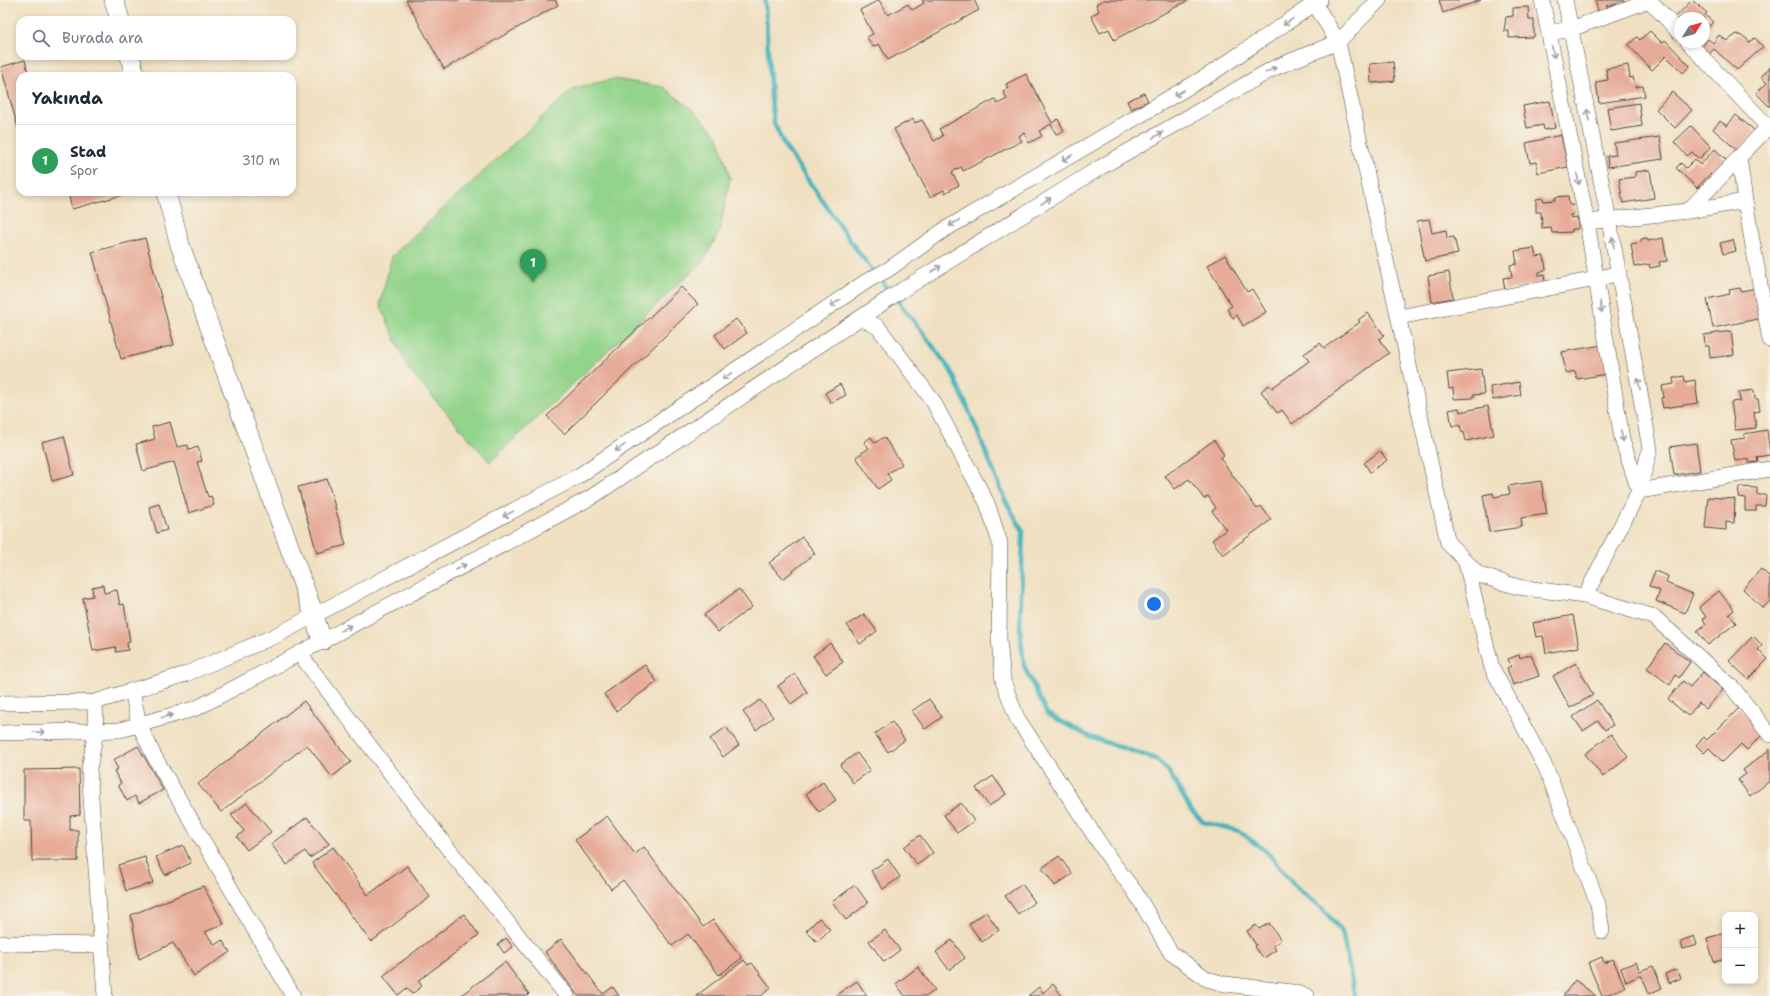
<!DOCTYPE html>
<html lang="tr">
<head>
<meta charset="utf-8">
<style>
  body { margin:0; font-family:"Shantell Sans",sans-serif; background:#f6f6f7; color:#1f2937 }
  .controls { position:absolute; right:12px; bottom:12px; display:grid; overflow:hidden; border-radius:8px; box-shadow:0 2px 6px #0003 }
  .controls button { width:36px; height:36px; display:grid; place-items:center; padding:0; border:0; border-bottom:1px solid #e0e1e3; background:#fff; color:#1f2937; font:20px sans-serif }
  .compass { position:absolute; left:1674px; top:12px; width:36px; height:36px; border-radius:50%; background:#fff; box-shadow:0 2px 6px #0003; rotate:53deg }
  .you { position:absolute; left:1154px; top:604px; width:14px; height:14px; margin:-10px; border:3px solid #fff; border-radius:50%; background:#1a73e8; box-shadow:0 0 0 6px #1a73e833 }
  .badge { display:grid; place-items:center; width:26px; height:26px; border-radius:50%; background:#c8321e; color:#fff; font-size:13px; font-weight:700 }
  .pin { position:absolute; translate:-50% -33px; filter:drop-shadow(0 1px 2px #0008) }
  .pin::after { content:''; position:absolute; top:21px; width:14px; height:12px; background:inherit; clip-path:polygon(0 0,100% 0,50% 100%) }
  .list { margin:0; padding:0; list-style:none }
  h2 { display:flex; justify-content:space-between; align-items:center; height:52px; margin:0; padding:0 16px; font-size:17px }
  h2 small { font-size:13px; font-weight:400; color:#747a83 }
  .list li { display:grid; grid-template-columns:26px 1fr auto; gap:12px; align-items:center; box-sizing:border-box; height:72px; padding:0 16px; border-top:1px solid #e0e1e3 }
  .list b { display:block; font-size:15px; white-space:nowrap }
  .list p { margin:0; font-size:13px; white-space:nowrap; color:#747a83 }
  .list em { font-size:13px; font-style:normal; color:#747a83 }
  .icon { flex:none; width:22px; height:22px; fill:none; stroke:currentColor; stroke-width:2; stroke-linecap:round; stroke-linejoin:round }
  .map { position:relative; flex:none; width:1770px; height:996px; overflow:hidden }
  .search { position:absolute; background:#fff; box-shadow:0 2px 6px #0003; left:16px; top:16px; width:280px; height:44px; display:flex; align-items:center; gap:10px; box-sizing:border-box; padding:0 14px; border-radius:12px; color:#747a83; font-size:15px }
  .panel { position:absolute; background:#fff; box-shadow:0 2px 6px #0003; left:16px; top:72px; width:280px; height:124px; border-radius:12px }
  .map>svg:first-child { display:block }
  .green { fill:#93d48b; stroke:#5f805b }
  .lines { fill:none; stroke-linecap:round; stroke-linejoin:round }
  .stream { stroke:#43b2bc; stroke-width:4.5 }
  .building { fill:#e7ac98 }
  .minor-casing { stroke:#494642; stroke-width:16 }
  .major-casing { stroke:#494642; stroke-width:20 }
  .minor { stroke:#fff; stroke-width:15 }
  .major { stroke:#fff; stroke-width:19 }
  .oneway { stroke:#a0a0a0 }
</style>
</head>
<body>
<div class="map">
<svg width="1770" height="996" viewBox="0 0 1770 996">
  <rect width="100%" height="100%" fill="#f7f3e8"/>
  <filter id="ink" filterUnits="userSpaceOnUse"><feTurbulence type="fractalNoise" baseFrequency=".025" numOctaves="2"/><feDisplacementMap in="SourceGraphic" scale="8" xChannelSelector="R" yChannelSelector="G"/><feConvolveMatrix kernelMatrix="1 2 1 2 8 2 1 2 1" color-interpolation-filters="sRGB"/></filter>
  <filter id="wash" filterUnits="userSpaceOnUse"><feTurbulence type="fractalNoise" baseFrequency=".012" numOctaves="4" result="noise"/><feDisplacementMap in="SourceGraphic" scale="16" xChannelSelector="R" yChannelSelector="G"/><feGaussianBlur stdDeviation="0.9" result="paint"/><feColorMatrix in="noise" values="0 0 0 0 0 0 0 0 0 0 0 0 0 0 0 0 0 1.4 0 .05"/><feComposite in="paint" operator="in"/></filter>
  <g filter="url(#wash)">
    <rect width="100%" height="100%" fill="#f0e0c1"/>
    <polygon class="green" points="614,79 663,87 693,110 718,136 730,178 720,230 705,259 490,462 408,369 380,304 392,256 574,88"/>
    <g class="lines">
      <polyline class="stream" points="765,0 771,99 774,123 785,147 859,253 918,326 951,371 968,408 1005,500 1023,531 1020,629 1024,666 1047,714 1090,737 1156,759 1169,772 1191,810 1203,822 1239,831 1268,853 1294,885 1322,908 1342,932 1355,996"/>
    </g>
    <g id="blocks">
      <g class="building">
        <polygon points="406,0 555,0 558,5 444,69"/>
        <polygon points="879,0 888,15 908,4 912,10 924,3 922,0 974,0 979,10 888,60 879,44 873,47 867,37 873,34 860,10"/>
        <polygon points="1104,0 1189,0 1114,40 1109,29 1100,33 1091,16 1099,11 1096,4"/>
        <polygon points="1439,0 1481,0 1443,13"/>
        <polygon points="1595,0 1624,0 1625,2 1606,6 1607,9 1598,11"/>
        <polygon points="1692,0 1707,13 1705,15 1713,22 1704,32 1704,18 1680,18 1680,28 1672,21"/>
        <polygon points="1528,7 1529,20 1534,20 1534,37 1509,38 1509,31 1504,31 1506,17 1513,16 1513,8"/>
        <polygon points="1650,31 1662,43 1665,40 1690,66 1683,73 1666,56 1652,70 1628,45 1637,37 1640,40"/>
        <polygon points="1737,34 1746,38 1749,42 1755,38 1763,47 1737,70 1714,49 1708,55 1700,49 1708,39 1713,43 1719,35 1727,41"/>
        <polygon points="25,60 29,76 20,76 20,135 1,67"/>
        <polygon points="1393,62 1395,81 1371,83 1370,64"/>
        <polygon points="1628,65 1630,78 1633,77 1635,87 1643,86 1645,96 1599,103 1596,82 1608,80 1606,69"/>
        <polygon points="1770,67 1770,107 1756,93 1767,83 1761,77"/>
        <polygon points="1026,74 1052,123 1058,119 1064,131 1056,134 1051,124 1039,131 1042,136 1029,143 1024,133 1019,136 1022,141 963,171 961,167 952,172 959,185 945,193 944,190 930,197 894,129 913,119 915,123 922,120 934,141 943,136 939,129 995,99 997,104 1007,99 1003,91 1008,88 1006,84"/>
        <polygon points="1672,92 1692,110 1675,128 1656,109"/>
        <polygon points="1144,93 1148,101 1131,109 1127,101"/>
        <polygon points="1550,101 1555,128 1544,130 1543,125 1527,128 1523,106"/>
        <polygon points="1639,103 1642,126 1611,131 1607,108"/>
        <polygon points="1736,115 1755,131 1738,151 1713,129 1720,121 1727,126"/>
        <polygon points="1691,126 1711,147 1699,159 1692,152 1687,156 1674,142"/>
        <polygon points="1561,135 1568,167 1538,173 1536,162 1530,163 1526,143"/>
        <polygon points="1660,137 1663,159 1608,167 1607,156 1616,155 1614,143"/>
        <polygon points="1715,149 1728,162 1714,178 1710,174 1697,188 1676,168 1681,163 1686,168 1695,159 1700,165"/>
        <polygon points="1650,170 1654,198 1623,203 1619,179 1635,177 1635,172"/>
        <polygon points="68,192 126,192 126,194 72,209"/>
        <polygon points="1568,196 1569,205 1573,205 1574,214 1570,215 1571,218 1577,217 1578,229 1572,229 1572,232 1552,233 1551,227 1542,228 1541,212 1536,212 1536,199 1543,198 1544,201 1555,200 1555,197"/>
        <polygon points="1429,219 1432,233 1446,230 1447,238 1454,237 1458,254 1425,261 1417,221"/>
        <polygon points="145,238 174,345 121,359 92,252"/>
        <polygon points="1647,238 1648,241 1663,238 1667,261 1659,262 1660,266 1650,268 1649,264 1635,267 1631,244 1641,242 1641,239"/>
        <polygon points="1733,240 1736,251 1723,254 1720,243"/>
        <polygon points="1534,248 1536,257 1544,256 1546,270 1539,272 1539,276 1544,275 1545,282 1505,291 1503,278 1512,277 1510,265 1517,264 1515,251"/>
        <polygon points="1225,255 1247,292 1252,289 1266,312 1243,326 1237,315 1233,318 1227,309 1232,306 1207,266"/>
        <polygon points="1449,272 1453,298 1432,302 1428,276"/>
        <polygon points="681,287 698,304 564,434 547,416"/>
        <polygon points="1740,288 1741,291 1758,288 1763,318 1713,328 1707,299 1730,294 1729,290"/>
        <polygon points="1368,313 1384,335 1379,339 1389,353 1292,424 1282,410 1277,413 1261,391 1269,385 1272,388 1309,361 1304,354 1320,343 1324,348 1360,322 1358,320"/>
        <polygon points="736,319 747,333 725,349 715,335"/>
        <polygon points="1731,331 1734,355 1710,358 1709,346 1705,346 1704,335"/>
        <polygon points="1602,345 1607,374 1577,379 1575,371 1566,373 1562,352"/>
        <polygon points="1481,369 1484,394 1473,395 1473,398 1454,399 1453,388 1449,389 1447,373"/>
        <polygon points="1684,376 1685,382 1695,380 1698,403 1663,408 1661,398 1664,397 1662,386 1674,384 1673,378"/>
        <polygon points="1519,382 1521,395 1493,400 1490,387"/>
        <polygon points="840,384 846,395 831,403 825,393"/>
        <polygon points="1754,390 1755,399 1758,399 1760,411 1754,412 1756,428 1735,430 1731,402 1740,401 1739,392"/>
        <polygon points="1488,406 1494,435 1466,441 1464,432 1462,433 1460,424 1452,426 1449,410 1459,408 1460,412"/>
        <polygon points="170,422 177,447 188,445 189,450 198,447 202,461 197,462 208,497 211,496 214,505 189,513 174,462 143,471 136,444 155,439 152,427"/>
        <polygon points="1767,430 1770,455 1757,457 1758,462 1749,463 1749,459 1735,461 1731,440 1745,438 1744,434"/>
        <polygon points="64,436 74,475 52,481 42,442"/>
        <polygon points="871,437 875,443 884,437 902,464 887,474 891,480 878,489 856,457 869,448 864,442"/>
        <polygon points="1214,440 1224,455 1220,458 1257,509 1261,506 1271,520 1223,555 1212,540 1226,530 1212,511 1216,508 1208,496 1204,499 1189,479 1175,489 1165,476"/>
        <polygon points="1696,443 1700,471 1674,475 1670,447"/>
        <polygon points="1380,451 1387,460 1370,472 1364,463"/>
        <polygon points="327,479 346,545 317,553 298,487"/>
        <polygon points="1541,481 1547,514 1521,518 1522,527 1489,532 1483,495 1493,493 1494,497 1510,494 1508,486"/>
        <polygon points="1739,487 1757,488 1757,495 1766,495 1765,506 1756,506 1756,511 1745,511 1745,498 1738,497"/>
        <polygon points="1708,497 1735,499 1734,523 1726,522 1726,530 1705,528"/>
        <polygon points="159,504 167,530 157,533 149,507"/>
        <polygon points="802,537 815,553 783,579 769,563"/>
        <polygon points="1761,569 1770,577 1770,601 1763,608 1743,589"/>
        <polygon points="1655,571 1668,576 1666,583 1693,594 1685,613 1656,601 1660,591 1649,586"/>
        <polygon points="103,585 104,593 117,590 120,605 124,604 130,642 127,643 128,650 116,652 116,647 93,651 83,598 93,596 92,587"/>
        <polygon points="739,589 752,607 718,632 704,615"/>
        <polygon points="1719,591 1734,610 1729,614 1736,623 1708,645 1697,631 1706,624 1703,619 1706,617 1699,607"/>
        <polygon points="864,614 877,631 860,644 847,625"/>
        <polygon points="1573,615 1579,647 1546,653 1543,636 1536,637 1533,623"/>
        <polygon points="1753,636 1762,645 1758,650 1768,659 1748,679 1729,661"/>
        <polygon points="830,643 843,662 826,674 813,656"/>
        <polygon points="1665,643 1690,662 1679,678 1676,675 1670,685 1647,668"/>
        <polygon points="1531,654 1539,676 1513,685 1507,668 1511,666 1508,659 1519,655 1520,658"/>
        <polygon points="1576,663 1593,695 1570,708 1553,676"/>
        <polygon points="645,665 657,682 616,711 604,694"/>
        <polygon points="1703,672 1723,690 1706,709 1699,703 1688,716 1668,699 1683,681 1690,687"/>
        <polygon points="795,674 807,692 791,704 778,686"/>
        <polygon points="929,699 942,717 925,729 912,711"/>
        <polygon points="760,700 773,717 756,730 743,712"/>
        <polygon points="1597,700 1613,725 1605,730 1598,721 1583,731 1573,717"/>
        <polygon points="304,701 351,762 332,777 307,745 221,812 198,784"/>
        <polygon points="1739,708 1764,733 1747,750 1741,744 1723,762 1709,748 1704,753 1696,745 1704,737 1707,740"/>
        <polygon points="892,722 905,740 888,752 875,734"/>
        <polygon points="726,727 739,745 723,757 710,739"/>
        <polygon points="1611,734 1628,757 1603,777 1585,754"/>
        <polygon points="138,746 163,790 139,803 135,796 127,801 118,785 121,783 114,771 118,769 113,760"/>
        <polygon points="1770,749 1770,781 1750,796 1738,780 1746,774 1743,770"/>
        <polygon points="857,753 870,771 853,783 840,765"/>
        <polygon points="79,769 80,815 70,816 70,830 78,830 78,861 32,861 31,821 24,821 24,770"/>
        <polygon points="993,776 1006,794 989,806 976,788"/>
        <polygon points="823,782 836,800 819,812 806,794"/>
        <polygon points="247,803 271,832 247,850 237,837 244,831 231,815"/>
        <polygon points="961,803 974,821 957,833 944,815"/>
        <polygon points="607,816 635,854 644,847 703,927 713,920 742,958 719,975 688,934 672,946 623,880 611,889 575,840"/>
        <polygon points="307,817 329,844 310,858 305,851 287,865 271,844"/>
        <polygon points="920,835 933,853 917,865 904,847"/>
        <polygon points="183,845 191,863 165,875 156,857"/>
        <polygon points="333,847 368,895 407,866 430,897 371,942 312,863"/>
        <polygon points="1059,856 1072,874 1055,886 1042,868"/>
        <polygon points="145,857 153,883 126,891 118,865"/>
        <polygon points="888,859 900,877 883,889 871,871"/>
        <polygon points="1022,884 1035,902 1018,914 1005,896"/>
        <polygon points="855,885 868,903 846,920 832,902"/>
        <polygon points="203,886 224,924 205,932 215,945 222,940 230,952 194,976 173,943 139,959 131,915"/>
        <polygon points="986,912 999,930 982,942 969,924"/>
        <polygon points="464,914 479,935 418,981 422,986 412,994 407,988 398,995 383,976"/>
        <polygon points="819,918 830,929 817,942 806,931"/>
        <polygon points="1269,923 1281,940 1273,946 1276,950 1264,958 1254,947 1256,945 1247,931 1256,925 1259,929"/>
        <polygon points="885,930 900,950 884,962 869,941"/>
        <polygon points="1725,933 1725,959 1714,962 1707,938"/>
        <polygon points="1694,936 1697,945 1683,949 1681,941"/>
        <polygon points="506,938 513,947 504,953 498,944"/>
        <polygon points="561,939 603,994 613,987 619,996 578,996 545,952"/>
        <polygon points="952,940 965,958 949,970 936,952"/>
        <polygon points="1602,957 1604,963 1613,959 1625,987 1604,996 1602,996 1588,963"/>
        <polygon points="744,960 748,965 752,963 771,988 761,996 696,996"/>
        <polygon points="505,962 529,994 527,996 460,996"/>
        <polygon points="1636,962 1640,971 1653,966 1662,988 1649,994 1641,975 1626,982 1621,968"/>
        <polygon points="918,967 935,990 927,996 905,996 896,984"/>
        <polygon points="1677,969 1681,978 1669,983 1665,974"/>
        <polygon points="1575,980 1596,996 1563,996"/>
        <polygon points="857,981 867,996 836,996 836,995"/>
        <polygon points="1053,984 1062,996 1028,996 1039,987 1043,993"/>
      </g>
    </g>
  </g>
  <g filter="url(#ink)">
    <use href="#blocks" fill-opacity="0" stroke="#494642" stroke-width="1"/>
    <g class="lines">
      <defs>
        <g id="minor">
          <polyline points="1542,0 1587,222 1622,439 1639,491"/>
          <polyline points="1565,0 1609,220 1650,449 1639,491 1585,596"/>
          <polyline points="1650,1 1680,33"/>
          <polyline points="1315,4 1338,42 1448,543 1479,575 1518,587 1585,596 1654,617 1732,687 1770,735"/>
          <polyline points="1549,33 1571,29 1650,0"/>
          <polyline points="1688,42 1770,129"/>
          <polyline points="1739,157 1745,201 1770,340"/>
          <polyline points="1688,211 1770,125"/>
          <polyline points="1587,222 1688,211 1745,201"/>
          <polyline points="1399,317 1596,279 1619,273"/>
          <polyline points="861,318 878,327 933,401 987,503 1000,543 999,639 1003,681 1017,718 1110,859 1135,892 1171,953 1207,979 1225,984 1292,992 1307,996"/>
          <polyline points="1639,491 1770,469"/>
          <polyline points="1466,563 1492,668 1546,768 1598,904 1602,931"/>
          <polyline points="299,653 446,846 567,996"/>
          <polyline points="132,690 139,724 154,756 293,996"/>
          <polyline points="95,702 96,731 89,769 105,996"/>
          <polyline points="0,703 95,702 186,674 275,636 577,477 867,281 889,269 944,230 1212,73 1320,0"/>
          <polyline points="0,733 120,730 197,708 590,498 902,290 1101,167 1274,68 1338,42 1379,0"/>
          <polyline points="0,943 100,945"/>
        </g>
        <g id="major">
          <polyline points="114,0 120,20"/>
          <polyline points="130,56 135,76"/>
          <polyline points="166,192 180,245 314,615 322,641"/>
        </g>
      </defs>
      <use href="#minor" class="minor-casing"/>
      <use href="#major" class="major-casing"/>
      <use href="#minor" class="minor"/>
      <use href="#major" class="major"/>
    </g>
    <defs><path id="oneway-shaft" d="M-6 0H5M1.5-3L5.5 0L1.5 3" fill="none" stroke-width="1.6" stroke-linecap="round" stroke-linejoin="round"/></defs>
    <g class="oneway">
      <use href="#oneway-shaft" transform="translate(1288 22) rotate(146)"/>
      <use href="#oneway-shaft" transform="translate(1553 52) rotate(79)"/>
      <use href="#oneway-shaft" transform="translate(1271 70) rotate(-28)"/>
      <use href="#oneway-shaft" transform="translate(1179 93) rotate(150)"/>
      <use href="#oneway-shaft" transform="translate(1588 115) rotate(-101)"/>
      <use href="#oneway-shaft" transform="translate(1158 135) rotate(-30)"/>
      <use href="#oneway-shaft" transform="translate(1067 158) rotate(150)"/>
      <use href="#oneway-shaft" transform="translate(1578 179) rotate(79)"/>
      <use href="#oneway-shaft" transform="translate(1046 201) rotate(-32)"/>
      <use href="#oneway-shaft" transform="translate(954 223) rotate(150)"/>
      <use href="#oneway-shaft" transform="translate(1613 243) rotate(-100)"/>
      <use href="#oneway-shaft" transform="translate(936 269) rotate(-32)"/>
      <use href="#oneway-shaft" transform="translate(835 303) rotate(146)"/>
      <use href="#oneway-shaft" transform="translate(1601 307) rotate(81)"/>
      <use href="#oneway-shaft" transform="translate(727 376) rotate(146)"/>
      <use href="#oneway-shaft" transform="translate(1639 384) rotate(-100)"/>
      <use href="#oneway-shaft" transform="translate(1622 436) rotate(78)"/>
      <use href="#oneway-shaft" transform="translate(620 448) rotate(146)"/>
      <use href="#oneway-shaft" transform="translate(508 514) rotate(152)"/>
      <use href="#oneway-shaft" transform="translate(461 567) rotate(-28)"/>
      <use href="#oneway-shaft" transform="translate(346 628) rotate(-28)"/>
      <use href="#oneway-shaft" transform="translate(167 716) rotate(-16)"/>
      <use href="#oneway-shaft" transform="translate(39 732) rotate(-1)"/>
    </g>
  </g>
</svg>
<div class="controls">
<button>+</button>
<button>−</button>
</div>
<svg class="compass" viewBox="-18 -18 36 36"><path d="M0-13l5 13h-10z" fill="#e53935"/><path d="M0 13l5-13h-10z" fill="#747a83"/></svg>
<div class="you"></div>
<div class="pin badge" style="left:533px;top:282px;background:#2e9e5b">1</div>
<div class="search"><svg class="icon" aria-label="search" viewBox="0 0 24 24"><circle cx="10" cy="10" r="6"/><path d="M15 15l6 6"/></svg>Burada ara</div>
<section class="panel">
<h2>Yakında<small></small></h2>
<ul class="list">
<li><span class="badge" style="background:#2e9e5b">1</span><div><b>Stad</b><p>Spor</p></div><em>310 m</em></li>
</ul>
</section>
</div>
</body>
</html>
